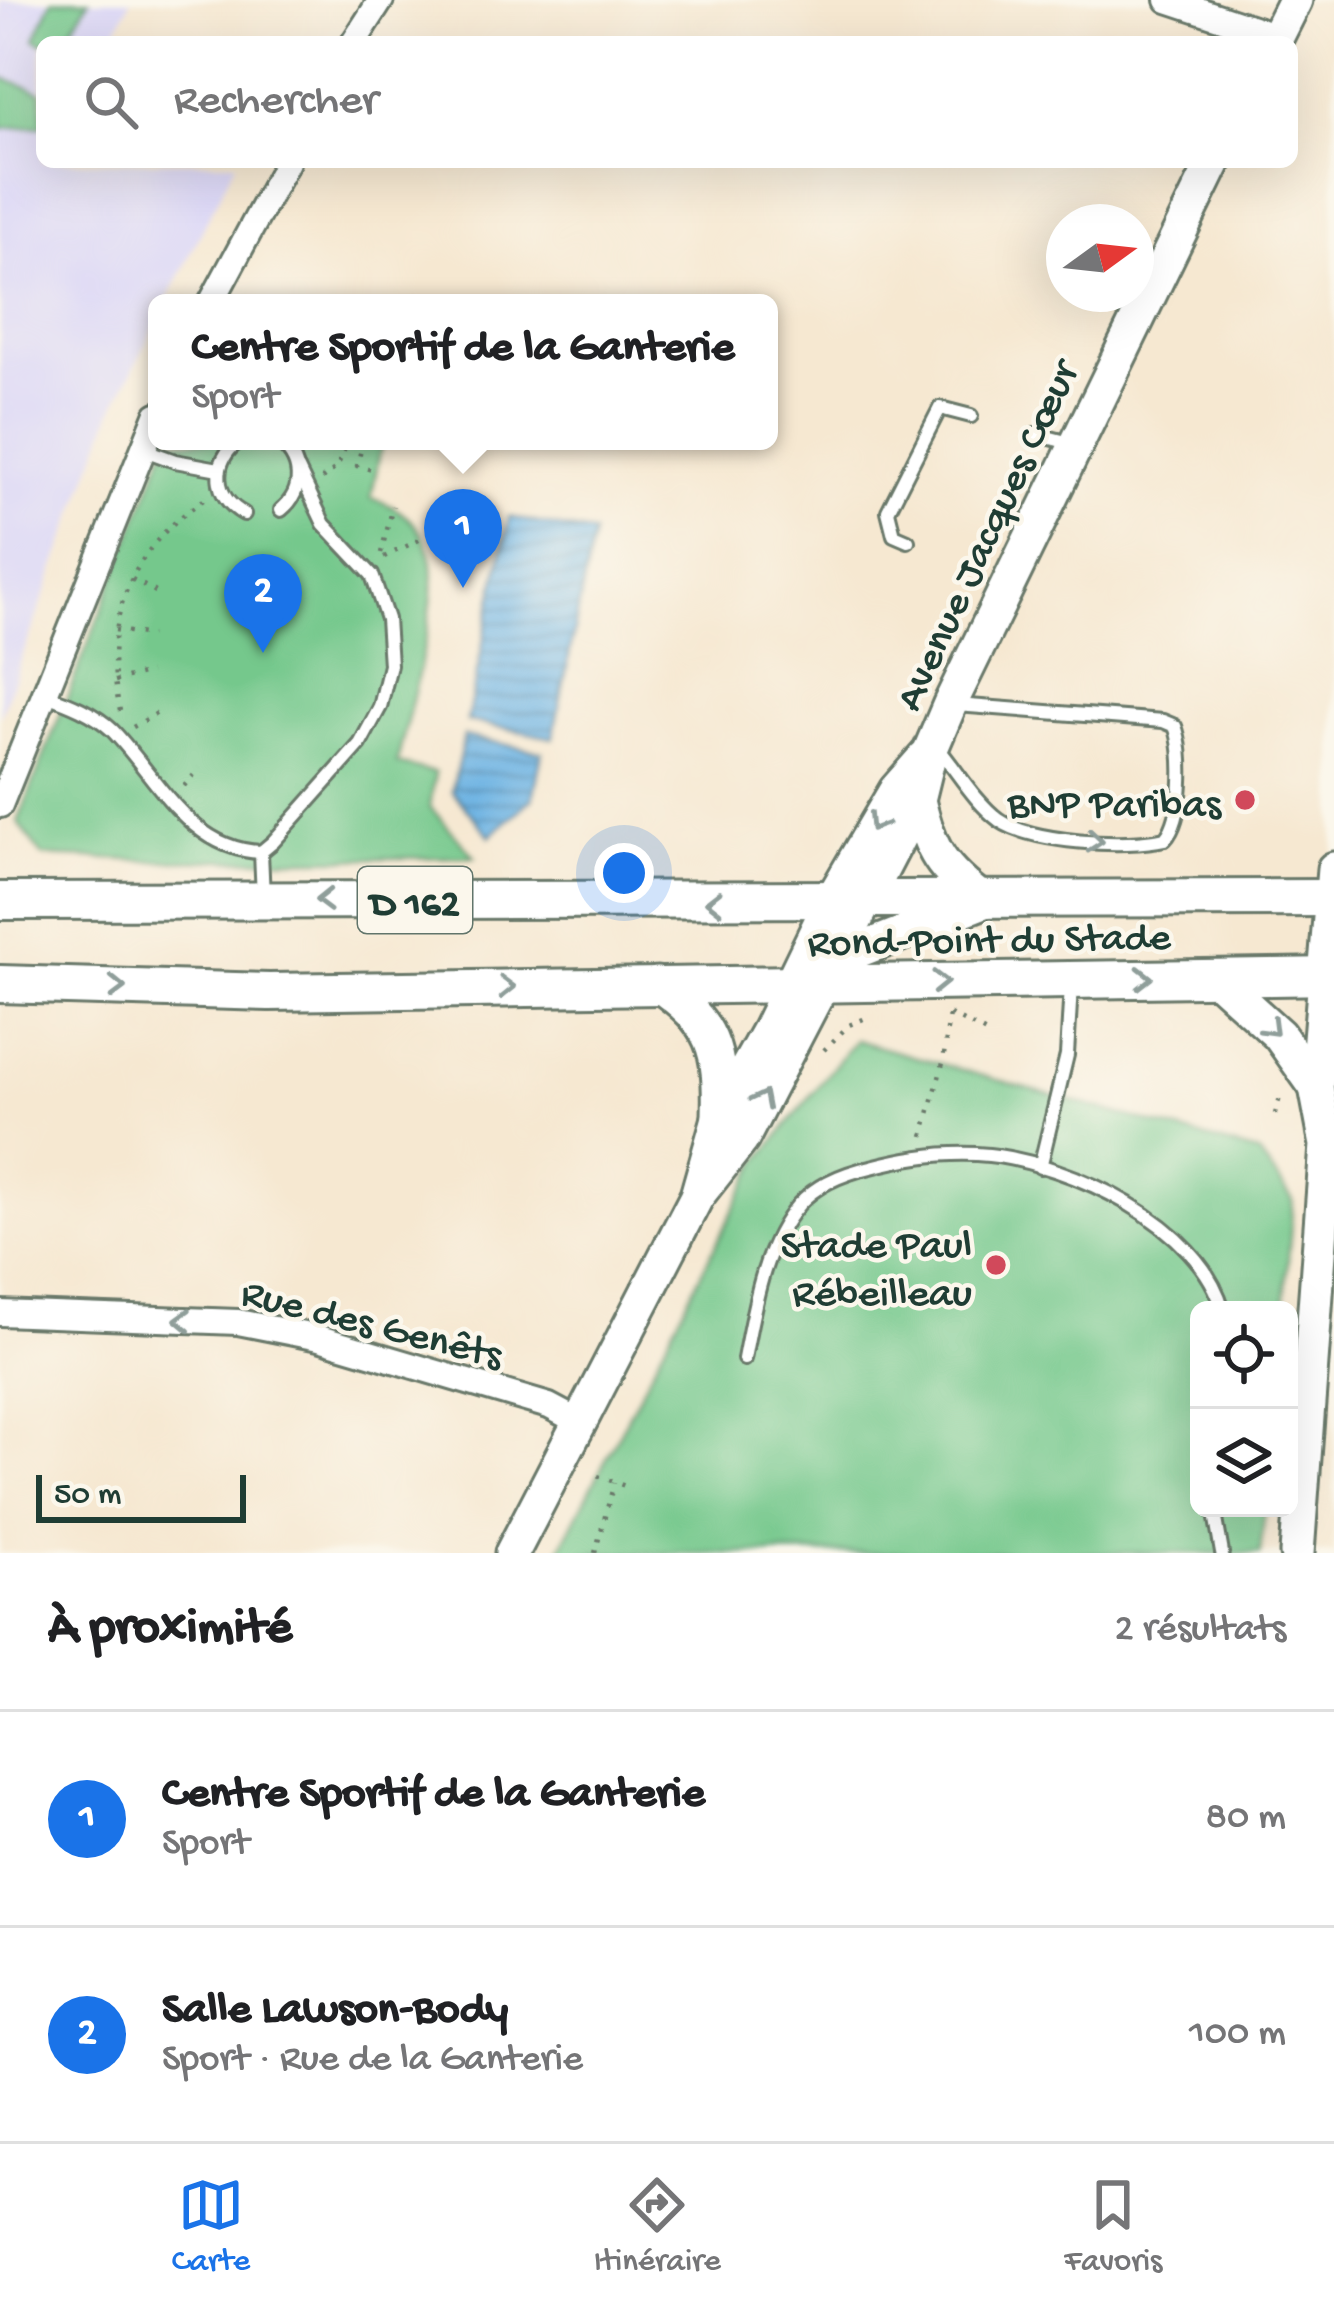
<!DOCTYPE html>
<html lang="fr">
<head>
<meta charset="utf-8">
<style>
  body { margin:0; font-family:"Gochi Hand",sans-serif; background:#f2f2f2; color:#202124 }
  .controls { position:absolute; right:36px; bottom:36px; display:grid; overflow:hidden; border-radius:18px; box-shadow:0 12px 48px #0002 }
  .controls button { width:108px; height:108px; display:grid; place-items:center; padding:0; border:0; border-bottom:3px solid #e0e0e0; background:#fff; color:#202124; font:60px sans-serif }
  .compass { position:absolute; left:1046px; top:204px; width:108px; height:108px; border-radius:50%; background:#fff; box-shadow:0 12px 48px #0002; rotate:75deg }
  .scale { position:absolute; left:36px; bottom:30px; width:210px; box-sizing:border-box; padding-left:12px; border:6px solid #1f3d34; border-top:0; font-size:33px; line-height:42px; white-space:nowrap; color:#1f3d34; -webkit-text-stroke:9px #fbf7ec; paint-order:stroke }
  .you { position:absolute; left:624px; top:873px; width:42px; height:42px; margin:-30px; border:9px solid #fff; border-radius:50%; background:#1a73e8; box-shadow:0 0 0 18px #1a73e833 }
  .badge { display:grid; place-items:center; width:78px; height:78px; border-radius:50%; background:#1a73e8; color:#fff; font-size:39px; font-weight:700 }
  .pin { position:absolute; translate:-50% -99px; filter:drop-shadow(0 3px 6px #0008) }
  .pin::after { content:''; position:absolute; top:63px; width:42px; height:36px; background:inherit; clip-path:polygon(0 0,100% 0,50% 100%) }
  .popup { position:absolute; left:148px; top:294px; width:630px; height:156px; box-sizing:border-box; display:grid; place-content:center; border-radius:18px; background:#fff; filter:drop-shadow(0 3px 9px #0005); font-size:39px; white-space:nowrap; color:#757577 }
  .popup b { font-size:45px; color:#202124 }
  .popup::after { content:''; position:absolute; left:50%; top:100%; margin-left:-24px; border:24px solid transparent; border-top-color:#fff }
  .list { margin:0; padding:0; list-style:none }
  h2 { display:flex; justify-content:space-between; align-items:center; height:156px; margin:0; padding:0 48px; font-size:51px }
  h2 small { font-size:39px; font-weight:400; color:#757577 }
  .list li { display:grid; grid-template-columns:78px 1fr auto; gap:36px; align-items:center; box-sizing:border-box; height:216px; padding:0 48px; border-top:3px solid #e0e0e0 }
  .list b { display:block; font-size:45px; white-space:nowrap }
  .list p { margin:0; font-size:39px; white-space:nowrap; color:#757577 }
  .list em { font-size:39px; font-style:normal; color:#757577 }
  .icon { flex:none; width:66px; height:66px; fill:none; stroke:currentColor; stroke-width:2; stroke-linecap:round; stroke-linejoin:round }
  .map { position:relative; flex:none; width:1334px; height:1553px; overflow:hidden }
  .search { position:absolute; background:#fff; box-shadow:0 12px 48px #0002; left:36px; right:36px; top:36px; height:132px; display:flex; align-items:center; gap:30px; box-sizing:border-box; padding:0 42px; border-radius:18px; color:#757577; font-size:45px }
  .sheet { height:588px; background:#fff }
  nav { display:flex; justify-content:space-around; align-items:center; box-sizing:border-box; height:168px; border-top:3px solid #e0e0e0; background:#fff; font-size:33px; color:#757577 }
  nav a { display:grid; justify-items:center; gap:6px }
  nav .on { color:#1a73e8 }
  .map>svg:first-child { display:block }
  .built { fill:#dad6f7 }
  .green { fill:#74c88c; stroke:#4a8260; stroke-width:3 }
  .water { fill:url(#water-rules); stroke:#46788c; stroke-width:3 }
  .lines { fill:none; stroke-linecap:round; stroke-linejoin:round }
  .service-casing { stroke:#6a796b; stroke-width:18 }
  .minor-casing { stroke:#6a796b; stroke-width:30 }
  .secondary-casing { stroke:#6a796b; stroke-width:39 }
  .primary-casing { stroke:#6a796b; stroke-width:42 }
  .path { stroke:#6a796b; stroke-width:4.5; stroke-dasharray:3 9; stroke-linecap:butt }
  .service { stroke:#fff; stroke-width:12 }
  .minor { stroke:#fff; stroke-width:24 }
  .secondary { stroke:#fff; stroke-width:33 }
  .primary { stroke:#fff; stroke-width:36 }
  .oneway { stroke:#8f9e9a }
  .poi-dot { fill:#d1495b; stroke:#fbf7ec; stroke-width:4.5 }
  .labels { text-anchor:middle; stroke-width:9; stroke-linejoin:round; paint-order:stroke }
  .shield { fill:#fbf7ec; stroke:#61756b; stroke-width:3 }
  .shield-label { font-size:39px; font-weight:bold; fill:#1f3d34 }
  .street-label { font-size:42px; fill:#1f3d34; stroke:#fbf7ec }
  .poi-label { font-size:42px; fill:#1f3d34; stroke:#fbf7ec; text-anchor:end }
</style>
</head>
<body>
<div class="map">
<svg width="1334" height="1553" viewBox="0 0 1334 1553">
  <defs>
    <pattern id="water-rules" width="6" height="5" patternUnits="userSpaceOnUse" patternTransform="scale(3)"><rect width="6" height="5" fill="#6cb2e3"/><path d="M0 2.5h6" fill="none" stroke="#5892b9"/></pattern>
  </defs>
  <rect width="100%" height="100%" fill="#fbf7ec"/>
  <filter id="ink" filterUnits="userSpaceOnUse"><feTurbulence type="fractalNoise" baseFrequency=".00833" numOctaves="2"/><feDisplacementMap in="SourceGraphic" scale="24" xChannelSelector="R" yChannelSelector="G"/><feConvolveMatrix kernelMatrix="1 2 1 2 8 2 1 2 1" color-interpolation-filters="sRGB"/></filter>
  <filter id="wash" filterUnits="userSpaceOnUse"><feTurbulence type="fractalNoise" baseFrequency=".004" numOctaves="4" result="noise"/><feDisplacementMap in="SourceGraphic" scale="48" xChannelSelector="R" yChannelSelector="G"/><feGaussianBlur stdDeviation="2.7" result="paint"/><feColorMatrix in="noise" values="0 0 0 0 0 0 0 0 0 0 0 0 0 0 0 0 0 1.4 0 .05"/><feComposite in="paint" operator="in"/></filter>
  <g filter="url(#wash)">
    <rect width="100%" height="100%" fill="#f6e8d1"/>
    <polygon class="built" points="0,0 131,0 110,42 42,42 42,162 236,162 166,303 157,303 157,322 113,410 0,717"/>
    <g class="green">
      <polygon points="52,0 89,0 64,42 42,43 35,39"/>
      <polygon points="0,77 42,92 42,126 0,128"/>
      <path d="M168,441H382L371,498C398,506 422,524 430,553C443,597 407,715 397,764L435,773L430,807L475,857L153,861L42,856L18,822Z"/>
      <polygon points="855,1040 1258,1153 1293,1200 1284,1310 1199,1310 1199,1508 1265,1508 1260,1553 558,1553 758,1162"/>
    </g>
    <g class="water">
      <polygon points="509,517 593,534 553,738 467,721"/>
      <polygon points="464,736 542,752 533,798 490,836 452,791"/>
    </g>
  </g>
  <g filter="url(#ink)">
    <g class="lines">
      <defs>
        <g id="service">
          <polyline points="1035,434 1074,444"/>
          <path d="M239,441C211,462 213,497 244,514"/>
          <path d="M277,441C303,459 305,490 281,510"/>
          <polyline points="142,449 175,461 219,469"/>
          <polyline points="908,541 894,535 888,511 940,408 971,416"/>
          <path d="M46,695C69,703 94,713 112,730C156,775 189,850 261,852L273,842L360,744L380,707L390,665L387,619L372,575L324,524L298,469"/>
          <path d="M938,748C958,772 975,802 999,820C1032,843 1126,848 1165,839C1184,819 1185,751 1175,726L1163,721L956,705"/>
          <polyline points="261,852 263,898"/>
          <polyline points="1040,1167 1067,1055 1071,986"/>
          <path d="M744,1359C754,1307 763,1246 799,1204C817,1184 845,1173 871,1167C908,1157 950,1151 989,1155C1071,1164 1200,1224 1223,1310"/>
          <polyline points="1214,1508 1222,1553"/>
        </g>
        <g id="minor">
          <polyline points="1168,0 1277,36"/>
          <polyline points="354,42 381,0"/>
          <polyline points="211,303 287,162"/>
          <polyline points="0,805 157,415"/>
          <polyline points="0,1313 238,1322 319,1338 549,1406 579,1422"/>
        </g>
        <g id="secondary">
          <polyline points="1274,42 1295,0"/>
          <path d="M918,800C930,851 941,869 984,901"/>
          <polyline points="827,963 984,901"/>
          <polyline points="1216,978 1279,1035 1316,1087"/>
          <path d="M657,984C714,1023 721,1049 719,1116"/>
          <polyline points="697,1196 742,1139 918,800 930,751 950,704 1214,162"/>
          <polyline points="512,1553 697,1196 719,1118 769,1029 831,901 896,790 925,757"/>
          <polyline points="1297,1553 1327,1145 1316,1087 1334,869"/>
        </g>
        <g id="primary">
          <polyline points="0,901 1334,898"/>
          <polyline points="0,984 269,992 1334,976"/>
        </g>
      </defs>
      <use href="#service" class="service-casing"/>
      <use href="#minor" class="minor-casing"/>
      <use href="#secondary" class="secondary-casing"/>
      <use href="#primary" class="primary-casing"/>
      <g class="path">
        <polyline points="407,303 407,297 432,301 432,297 416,294 417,286"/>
        <polyline points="363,441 357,466 376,471"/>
        <polyline points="322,479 337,467 348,441"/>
        <polyline points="381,553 393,506"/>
        <polyline points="384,557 423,538"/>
        <polyline points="132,579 163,596"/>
        <polyline points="115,630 151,635"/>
        <polyline points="115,681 150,672"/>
        <path d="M120,711C101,622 128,550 205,499"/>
        <polyline points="133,727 159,712"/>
        <polyline points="184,786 200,768"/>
        <polyline points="950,1014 986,1033"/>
        <polyline points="824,1050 849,1025 866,1018"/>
        <polyline points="1275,1114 1281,1094"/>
        <polyline points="923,1136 943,1063 949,1014"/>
        <polyline points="598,1476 625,1486"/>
        <polyline points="595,1553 614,1483"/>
      </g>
      <use href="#service" class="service"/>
      <use href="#minor" class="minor"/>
      <use href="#secondary" class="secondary"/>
      <use href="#primary" class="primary"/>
    </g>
    <defs><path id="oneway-chevron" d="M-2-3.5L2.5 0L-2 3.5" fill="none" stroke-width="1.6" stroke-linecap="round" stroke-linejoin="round" transform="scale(3)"/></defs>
    <g class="oneway">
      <use href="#oneway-chevron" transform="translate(876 823) rotate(122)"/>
      <use href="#oneway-chevron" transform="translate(1095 841) rotate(5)"/>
      <use href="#oneway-chevron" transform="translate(324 900) rotate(179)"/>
      <use href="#oneway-chevron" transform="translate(714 902) rotate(-180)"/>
      <use href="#oneway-chevron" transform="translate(1144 978)"/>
      <use href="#oneway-chevron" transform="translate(940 982) rotate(-1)"/>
      <use href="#oneway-chevron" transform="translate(117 987) rotate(1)"/>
      <use href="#oneway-chevron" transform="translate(507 987) rotate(-1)"/>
      <use href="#oneway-chevron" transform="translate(1271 1028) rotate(45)"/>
      <use href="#oneway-chevron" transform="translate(762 1099) rotate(-63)"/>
      <use href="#oneway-chevron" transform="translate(183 1320) rotate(-178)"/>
    </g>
  </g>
  <g class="poi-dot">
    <circle cx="1245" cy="800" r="12"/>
    <circle cx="996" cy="1265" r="12"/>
  </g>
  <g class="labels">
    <rect class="shield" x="358" y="867" width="114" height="66" rx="9"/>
    <g class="shield-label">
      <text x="415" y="914">D 162</text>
    </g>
    <g class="street-label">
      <text transform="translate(983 534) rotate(-65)" y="15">Avenue Jacques Cœur</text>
      <text transform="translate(989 936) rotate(-1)" y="15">Rond-Point du Stade</text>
      <text transform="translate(373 1320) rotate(14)" y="15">Rue des Genêts</text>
    </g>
    <g class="poi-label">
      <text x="1221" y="815">BNP Paribas</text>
      <text x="972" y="1256">Stade Paul<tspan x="972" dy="48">Rébeilleau</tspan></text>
    </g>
  </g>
</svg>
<div class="controls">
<button><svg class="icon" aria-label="locate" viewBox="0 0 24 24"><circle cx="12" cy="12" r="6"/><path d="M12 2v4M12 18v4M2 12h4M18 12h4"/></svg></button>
<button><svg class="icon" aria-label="layers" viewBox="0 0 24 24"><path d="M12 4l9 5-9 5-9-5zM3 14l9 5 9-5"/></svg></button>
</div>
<svg class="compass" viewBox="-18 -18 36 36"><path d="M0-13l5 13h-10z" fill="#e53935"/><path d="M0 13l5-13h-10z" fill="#757577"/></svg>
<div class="scale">50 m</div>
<div class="you"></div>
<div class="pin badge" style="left:463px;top:588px">1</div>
<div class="popup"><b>Centre Sportif de la Ganterie</b>Sport</div>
<div class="pin badge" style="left:263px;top:653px">2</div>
<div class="search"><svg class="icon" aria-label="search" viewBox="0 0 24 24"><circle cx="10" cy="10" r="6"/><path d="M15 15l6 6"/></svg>Rechercher</div>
</div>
<section class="sheet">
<h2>À proximité<small>2 résultats</small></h2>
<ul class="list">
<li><span class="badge">1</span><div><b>Centre Sportif de la Ganterie</b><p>Sport</p></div><em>80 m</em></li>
<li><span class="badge">2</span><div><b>Salle Lawson-Body</b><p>Sport · Rue de la Ganterie</p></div><em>100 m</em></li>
</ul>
</section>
<nav>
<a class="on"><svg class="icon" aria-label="map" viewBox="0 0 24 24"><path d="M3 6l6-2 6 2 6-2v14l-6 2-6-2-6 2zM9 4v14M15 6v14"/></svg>Carte</a>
<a><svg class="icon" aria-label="directions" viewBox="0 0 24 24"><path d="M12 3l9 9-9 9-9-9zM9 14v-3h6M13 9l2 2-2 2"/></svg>Itinéraire</a>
<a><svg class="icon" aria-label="saved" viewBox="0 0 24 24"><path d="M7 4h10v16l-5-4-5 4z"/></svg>Favoris</a>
</nav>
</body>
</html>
